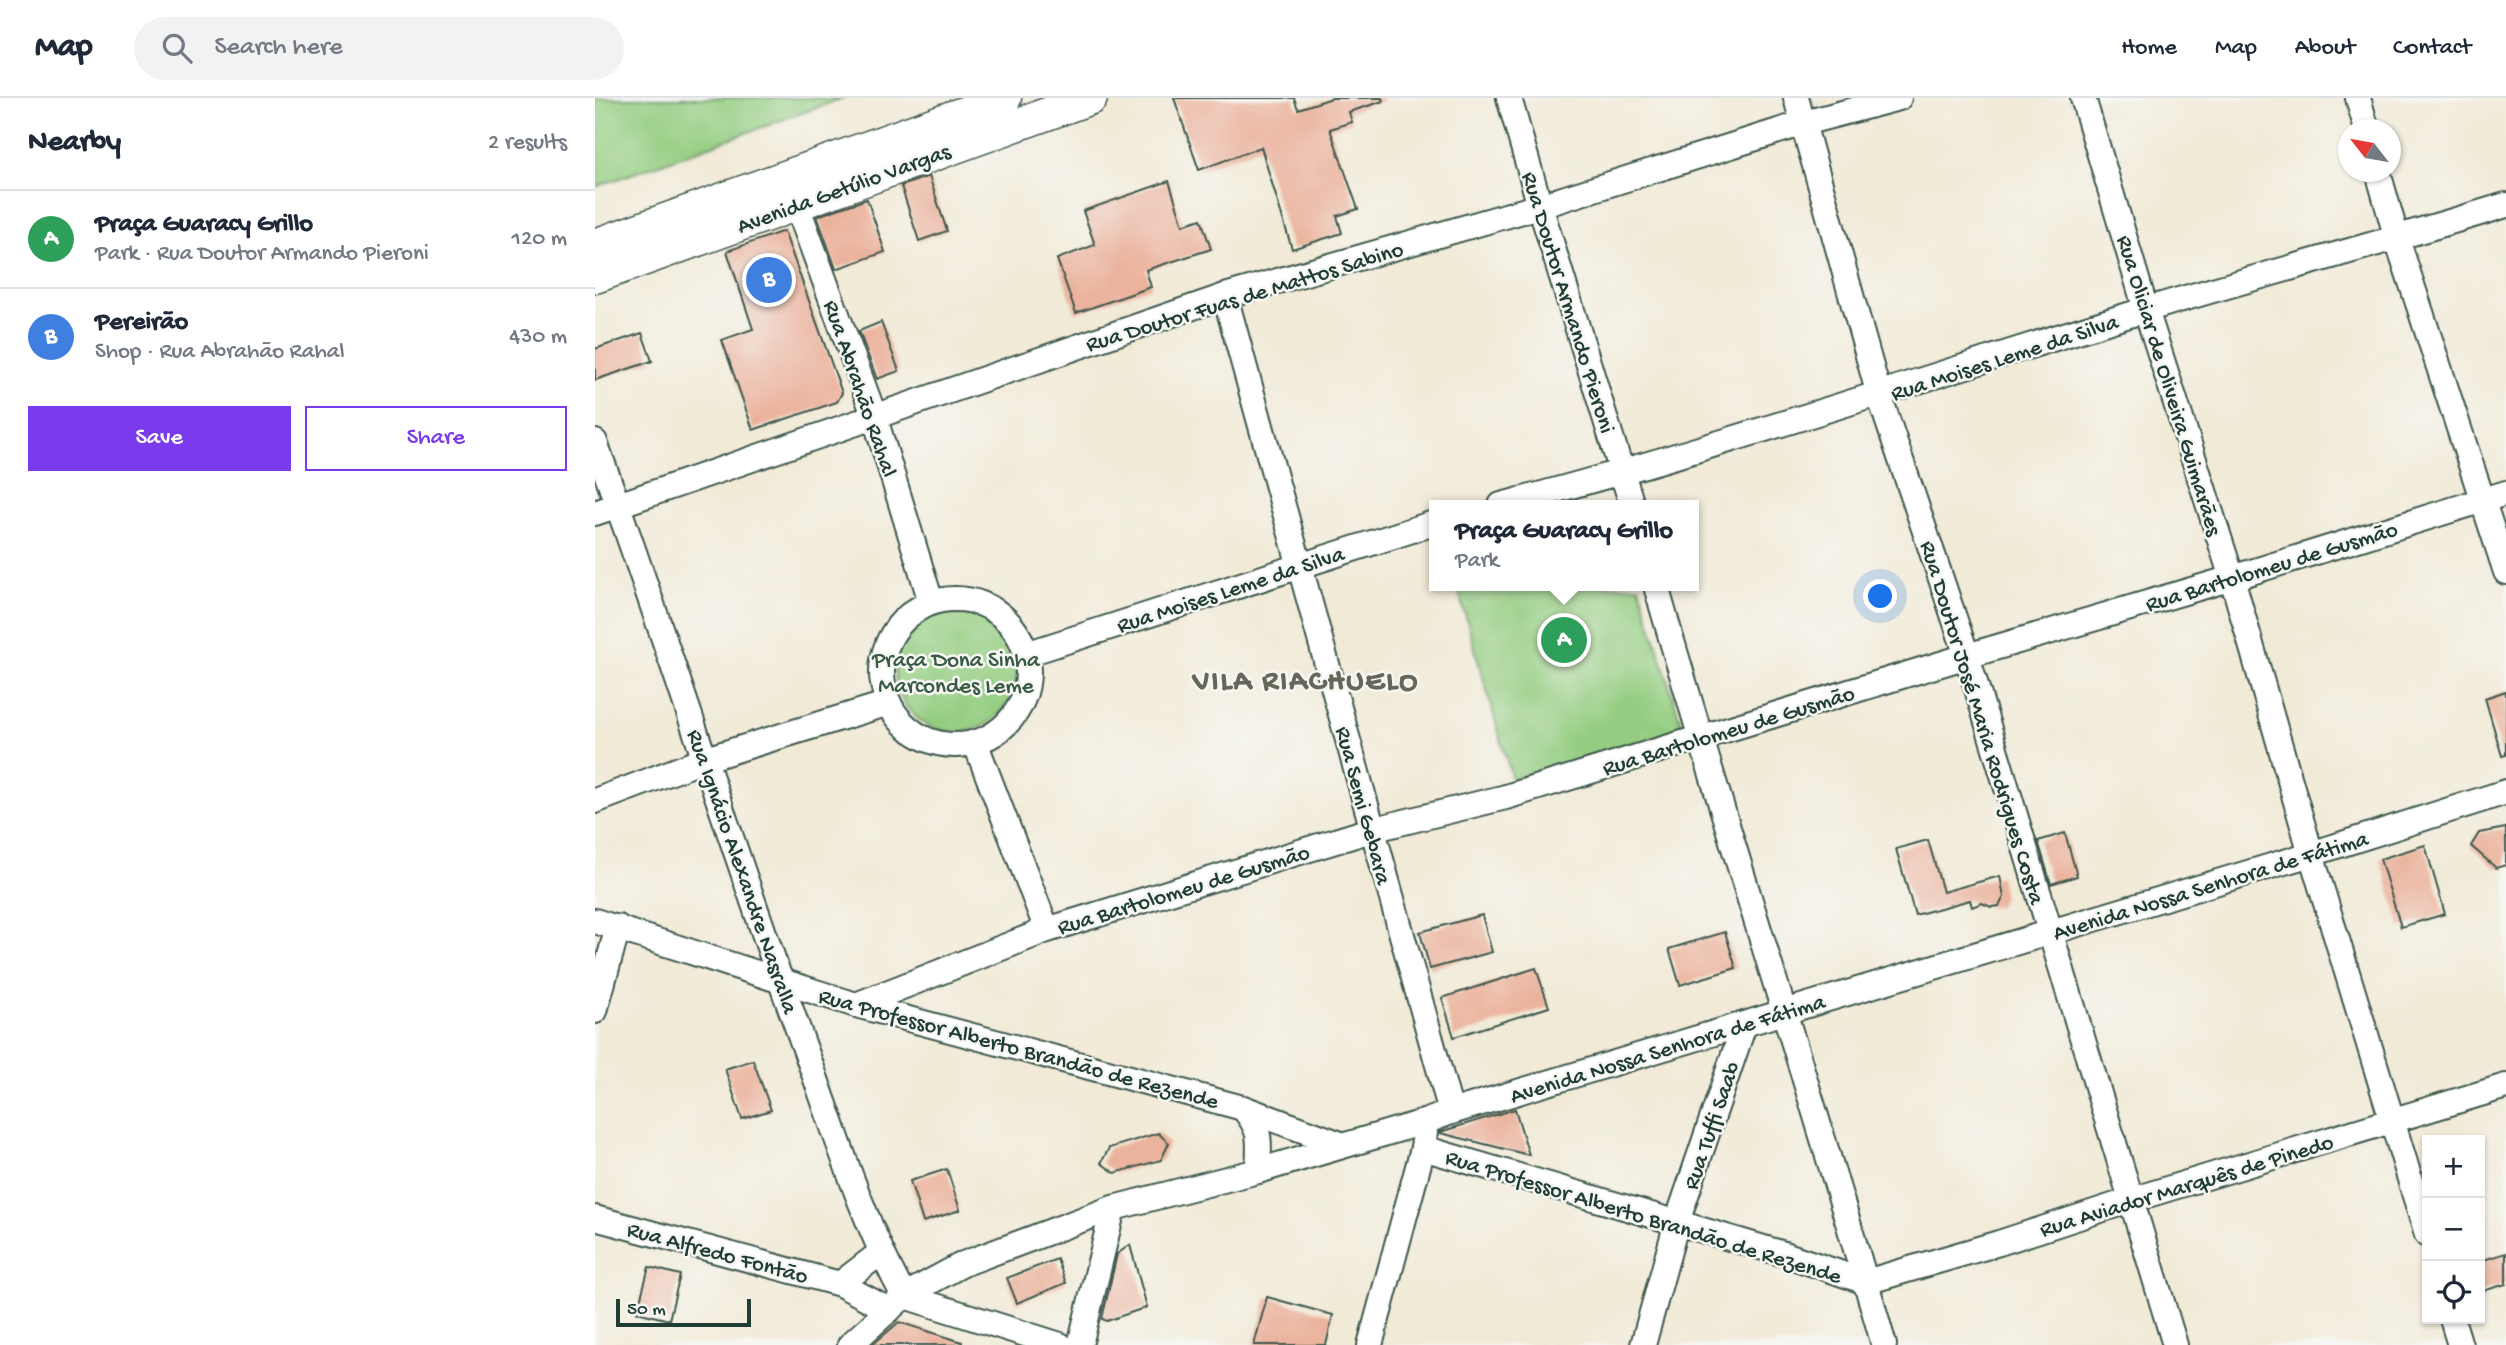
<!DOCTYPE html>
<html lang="en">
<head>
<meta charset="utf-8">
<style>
  body { margin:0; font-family:"Gochi Hand",sans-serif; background:#f2f2f3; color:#1f2937 }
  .controls { position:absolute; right:21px; bottom:21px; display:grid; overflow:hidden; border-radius:0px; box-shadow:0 2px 5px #0004 }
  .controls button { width:63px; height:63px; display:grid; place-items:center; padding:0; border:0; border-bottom:2px solid #e0e1e3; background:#fff; color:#1f2937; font:35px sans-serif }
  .compass { position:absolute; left:1743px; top:21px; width:63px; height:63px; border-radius:50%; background:#fff; box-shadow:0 2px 5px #0004; rotate:301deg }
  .scale { position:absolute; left:21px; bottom:18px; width:135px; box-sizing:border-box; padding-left:7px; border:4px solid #1f3d34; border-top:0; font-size:19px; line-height:24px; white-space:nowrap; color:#1f3d34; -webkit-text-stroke:5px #f6f6f2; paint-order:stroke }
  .you { position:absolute; left:1286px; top:499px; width:24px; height:24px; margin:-18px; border:5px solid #fff; border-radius:50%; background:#1a73e8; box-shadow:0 0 0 10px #1a73e833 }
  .badge { display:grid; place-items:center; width:46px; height:46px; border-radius:50%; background:#7c3aed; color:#fff; font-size:23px; font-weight:700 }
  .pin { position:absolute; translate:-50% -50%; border:4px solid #fff; box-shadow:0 2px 7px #0006 }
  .popup { position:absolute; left:834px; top:402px; width:270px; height:91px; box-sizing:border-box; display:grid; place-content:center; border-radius:0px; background:#fff; filter:drop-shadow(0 2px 5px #0005); font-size:23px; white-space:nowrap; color:#747a83 }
  .popup b { font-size:26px; color:#1f2937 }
  .popup::after { content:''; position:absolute; left:50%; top:100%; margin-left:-14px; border:14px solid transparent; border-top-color:#fff }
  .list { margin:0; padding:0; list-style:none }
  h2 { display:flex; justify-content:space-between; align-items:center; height:91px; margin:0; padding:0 28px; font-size:30px }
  h2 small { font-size:23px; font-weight:400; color:#747a83 }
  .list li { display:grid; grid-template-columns:46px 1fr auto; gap:21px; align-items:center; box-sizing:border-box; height:98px; padding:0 28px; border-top:2px solid #e0e1e3 }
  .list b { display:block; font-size:26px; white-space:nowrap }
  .list p { margin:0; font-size:23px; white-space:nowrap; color:#747a83 }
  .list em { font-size:23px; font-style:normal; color:#747a83 }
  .actions { display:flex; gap:14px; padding:21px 28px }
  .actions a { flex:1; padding:16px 0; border:2px solid #7c3aed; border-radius:0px; text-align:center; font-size:24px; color:#7c3aed }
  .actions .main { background:#7c3aed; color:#fff }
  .icon { flex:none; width:38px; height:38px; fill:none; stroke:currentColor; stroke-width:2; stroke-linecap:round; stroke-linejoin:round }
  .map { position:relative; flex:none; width:1911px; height:1247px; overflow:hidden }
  header { display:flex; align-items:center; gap:42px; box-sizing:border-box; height:98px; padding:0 35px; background:#fff; border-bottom:2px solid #e0e1e3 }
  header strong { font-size:33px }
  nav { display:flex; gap:38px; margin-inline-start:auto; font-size:24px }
  .search { width:490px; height:63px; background:#f2f2f3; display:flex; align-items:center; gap:18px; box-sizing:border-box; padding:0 24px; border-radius:38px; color:#747a83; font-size:26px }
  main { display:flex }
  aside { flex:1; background:#fff }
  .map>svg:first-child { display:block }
  .green { fill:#94cd81; stroke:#5a855a; stroke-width:2 }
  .building { fill:#ebb39d }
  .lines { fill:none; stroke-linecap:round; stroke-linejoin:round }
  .minor-casing { stroke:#3e574c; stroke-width:28 }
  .major-casing { stroke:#3e574c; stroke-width:35 }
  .minor { stroke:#fff; stroke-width:24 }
  .major { stroke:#fff; stroke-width:32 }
  .labels { text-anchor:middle; stroke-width:5; stroke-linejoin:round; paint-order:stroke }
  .street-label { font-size:23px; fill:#1f3d34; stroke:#f6f6f2 }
  .park-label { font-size:23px; fill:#365a43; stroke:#f6f6f2 }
  .district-label { font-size:30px; font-weight:bold; letter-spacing:2px; fill:#666659; stroke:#f6f6f2 }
</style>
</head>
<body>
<header>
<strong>Map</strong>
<div class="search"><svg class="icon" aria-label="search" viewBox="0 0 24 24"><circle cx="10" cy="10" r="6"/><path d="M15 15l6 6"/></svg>Search here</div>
<nav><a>Home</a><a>Map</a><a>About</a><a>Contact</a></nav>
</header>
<main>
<aside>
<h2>Nearby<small>2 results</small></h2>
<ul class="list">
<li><span class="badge" style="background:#2e9e5b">A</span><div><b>Praça Guaracy Grillo</b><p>Park · Rua Doutor Armando Pieroni</p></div><em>120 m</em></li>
<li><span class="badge" style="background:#3f7fe0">B</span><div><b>Pereirão</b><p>Shop · Rua Abrahão Rahal</p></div><em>430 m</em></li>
</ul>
<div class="actions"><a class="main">Save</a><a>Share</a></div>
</aside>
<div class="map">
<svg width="1911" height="1247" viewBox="0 0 1911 1247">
  <rect width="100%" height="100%" fill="#f6f6f2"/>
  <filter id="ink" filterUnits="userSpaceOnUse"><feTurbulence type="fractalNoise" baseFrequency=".0143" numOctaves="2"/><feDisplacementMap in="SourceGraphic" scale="14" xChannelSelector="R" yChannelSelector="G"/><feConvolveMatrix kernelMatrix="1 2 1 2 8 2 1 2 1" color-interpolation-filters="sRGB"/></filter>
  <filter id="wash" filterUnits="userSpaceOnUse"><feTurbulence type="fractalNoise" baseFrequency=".00686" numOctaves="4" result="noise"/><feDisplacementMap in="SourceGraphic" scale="28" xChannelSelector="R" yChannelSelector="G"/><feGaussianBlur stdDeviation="1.57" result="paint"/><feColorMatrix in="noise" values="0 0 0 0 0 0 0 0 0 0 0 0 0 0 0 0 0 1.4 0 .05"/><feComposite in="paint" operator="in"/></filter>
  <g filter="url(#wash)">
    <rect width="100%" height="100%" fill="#f1ead7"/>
    <g class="green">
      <polygon points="0,0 249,0 0,89"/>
      <polygon points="862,488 1044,488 1088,631 917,681"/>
      <circle cx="361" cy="573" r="61"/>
    </g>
    <g id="blocks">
      <g class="building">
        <polygon points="579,0 699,0 703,11 737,0 787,0 788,3 754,14 757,24 735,31 763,111 742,118 747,135 697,151 666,49 604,72"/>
        <polygon points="334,78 352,133 324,143 306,88"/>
        <polygon points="574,83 588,127 606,121 616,151 551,172 556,189 481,215 462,161 500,147 488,113"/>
        <polygon points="272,101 290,154 241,171 222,118"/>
        <polygon points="189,133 247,295 242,304 158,332 127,242 158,231 132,153"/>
        <polygon points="286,224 304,273 282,281 264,233"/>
        <polygon points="47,235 57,263 0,282 0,251"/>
        <polygon points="1911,593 1911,657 1907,658 1890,600"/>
        <polygon points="1911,730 1911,767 1901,770 1876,748 1884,735"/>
        <polygon points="1470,735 1482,778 1456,786 1443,743"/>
        <polygon points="1333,742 1348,794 1405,778 1409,799 1404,808 1396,809 1387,805 1377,809 1375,802 1320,817 1301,751"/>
        <polygon points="1830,747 1850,816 1806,829 1785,761"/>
        <polygon points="887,817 897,854 835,871 825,834"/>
        <polygon points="1130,834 1141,870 1085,887 1074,851"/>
        <polygon points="941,870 954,909 859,939 847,900"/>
        <polygon points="158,962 176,1012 147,1021 130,971"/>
        <polygon points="920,1011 934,1057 845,1035 845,1034"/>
        <polygon points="563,1035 574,1045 566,1062 520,1075 506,1065 514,1050"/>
        <polygon points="352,1071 365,1112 328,1124 315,1083"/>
        <polygon points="535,1147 552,1209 512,1223 507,1221 522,1156"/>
        <polygon points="1911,1155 1911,1186 1885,1194 1885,1163"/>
        <polygon points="462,1161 471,1185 422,1205 412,1180"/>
        <polygon points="54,1169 85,1177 74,1222 42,1214"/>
        <polygon points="672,1199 738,1217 731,1247 659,1247"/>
        <polygon points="304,1224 367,1244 366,1247 277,1247"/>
      </g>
    </g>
  </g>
  <g filter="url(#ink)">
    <use href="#blocks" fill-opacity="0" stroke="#3e574c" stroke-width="2"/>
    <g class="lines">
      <defs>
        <g id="minor">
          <polyline points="914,0 945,108 1037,407"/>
          <polyline points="1201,0 1284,297 1372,558 1580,1247"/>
          <polyline points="1488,0 1551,212 1637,480 1716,756 1832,1137"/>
          <polyline points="1763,0 1772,32"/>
          <polyline points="1783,74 1802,141 1911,474"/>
          <polyline points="196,91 279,317 336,504"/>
          <path d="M630,198C707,470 779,742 856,1014"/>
          <path d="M0,344C73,544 136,748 209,948C240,1032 266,1120 309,1198L465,1247"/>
          <path d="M906,407C1123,350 1335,278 1550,212C1670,176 1791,144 1911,107"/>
          <polyline points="0,415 630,198 945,108 1209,25 1304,0"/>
          <path d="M1061,488C1134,742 1216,993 1289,1247"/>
          <circle cx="360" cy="574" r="73"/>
          <polyline points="431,556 839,425"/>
          <polyline points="380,644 452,832"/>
          <polyline points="0,703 111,661 294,605"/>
          <polyline points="0,823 261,907 648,1010"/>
          <polyline points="261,907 452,832 776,732 911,699 1372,558 1637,480 1911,395"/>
          <polyline points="0,913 23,829"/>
          <polyline points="828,1050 1189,1156 1271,1184 1404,1145 1536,1102 1911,988"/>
          <path d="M663,1073C664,1043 668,1034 648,1010L748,1047"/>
          <polyline points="0,1120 245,1186 294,1212"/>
          <polyline points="245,1186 285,1155"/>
          <polyline points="1857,1221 1865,1247"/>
          <polyline points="255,1247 309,1198 368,1166 518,1110 663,1073 832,1023 856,1014 1716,756 1911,694"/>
          <polyline points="485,1247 518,1110"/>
          <polyline points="775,1247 828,1050 830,1034"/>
          <polyline points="1048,1247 1082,1124 1149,927"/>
        </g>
        <g id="major">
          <polyline points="0,147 410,0"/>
          <polyline points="0,179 496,0"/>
        </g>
      </defs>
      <use href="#minor" class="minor-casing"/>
      <use href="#major" class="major-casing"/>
      <use href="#minor" class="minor"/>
      <use href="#major" class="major"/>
    </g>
  </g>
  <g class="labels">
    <g class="street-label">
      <text transform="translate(248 89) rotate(-20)" y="8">Avenida Getúlio Vargas</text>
      <text transform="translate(649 197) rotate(-17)" y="8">Rua Doutor Fuas de Mattos Sabino</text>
      <text transform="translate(975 204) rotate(73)" y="8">Rua Doutor Armando Pieroni</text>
      <text transform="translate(1409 258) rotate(-18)" y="8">Rua Moises Leme da Silva</text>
      <text transform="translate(1576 287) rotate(73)" y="8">Rua Oliciar de Oliveira Guimarães</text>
      <text transform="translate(267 290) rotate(71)" y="8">Rua Abrahão Rahal</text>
      <text transform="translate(1676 467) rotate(-17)" y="8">Rua Bartolomeu de Gusmão</text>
      <text transform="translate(635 490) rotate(-18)" y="8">Rua Moises Leme da Silva</text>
      <text transform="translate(1389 624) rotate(73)" y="8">Rua Doutor José Maria Rodrigues Costa</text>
      <text transform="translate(1133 631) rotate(-17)" y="8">Rua Bartolomeu de Gusmão</text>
      <text transform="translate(770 707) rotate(75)" y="8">Rua Semi Gebara</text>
      <text transform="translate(149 773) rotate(71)" y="8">Rua Ignácio Alexandre Nasralla</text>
      <text transform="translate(1615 786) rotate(-17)" y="8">Avenida Nossa Senhora de Fátima</text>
      <text transform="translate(588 790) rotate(-17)" y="8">Rua Bartolomeu de Gusmão</text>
      <text transform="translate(424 949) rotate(15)" y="8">Rua Professor Alberto Brandão de Rezende</text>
      <text transform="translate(1072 949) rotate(-17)" y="8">Avenida Nossa Senhora de Fátima</text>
      <text transform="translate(1115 1027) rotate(-71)" y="8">Rua Tuffi Saab</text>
      <text transform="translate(1591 1086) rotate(-17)" y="8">Rua Aviador Marquês de Pinedo</text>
      <text transform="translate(1049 1117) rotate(17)" y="8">Rua Professor Alberto Brandão de Rezende</text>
      <text transform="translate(123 1153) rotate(15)" y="8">Rua Alfredo Fontão</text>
    </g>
    <g class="park-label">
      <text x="361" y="568">Praça Dona Sinha<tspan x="361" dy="26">Marcondes Leme</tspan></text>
    </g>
    <g class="district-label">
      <text x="711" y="591">VILA RIACHUELO</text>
    </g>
  </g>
</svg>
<div class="controls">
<button>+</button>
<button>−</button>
<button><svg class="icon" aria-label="locate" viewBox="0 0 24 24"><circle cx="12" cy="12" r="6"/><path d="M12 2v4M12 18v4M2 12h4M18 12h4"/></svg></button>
</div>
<svg class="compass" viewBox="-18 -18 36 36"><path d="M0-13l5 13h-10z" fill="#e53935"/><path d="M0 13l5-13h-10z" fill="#747a83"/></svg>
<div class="scale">50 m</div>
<div class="you"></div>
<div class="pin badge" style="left:969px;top:542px;background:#2e9e5b">A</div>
<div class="popup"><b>Praça Guaracy Grillo</b>Park</div>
<div class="pin badge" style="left:174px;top:182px;background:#3f7fe0">B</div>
</div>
</main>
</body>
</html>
